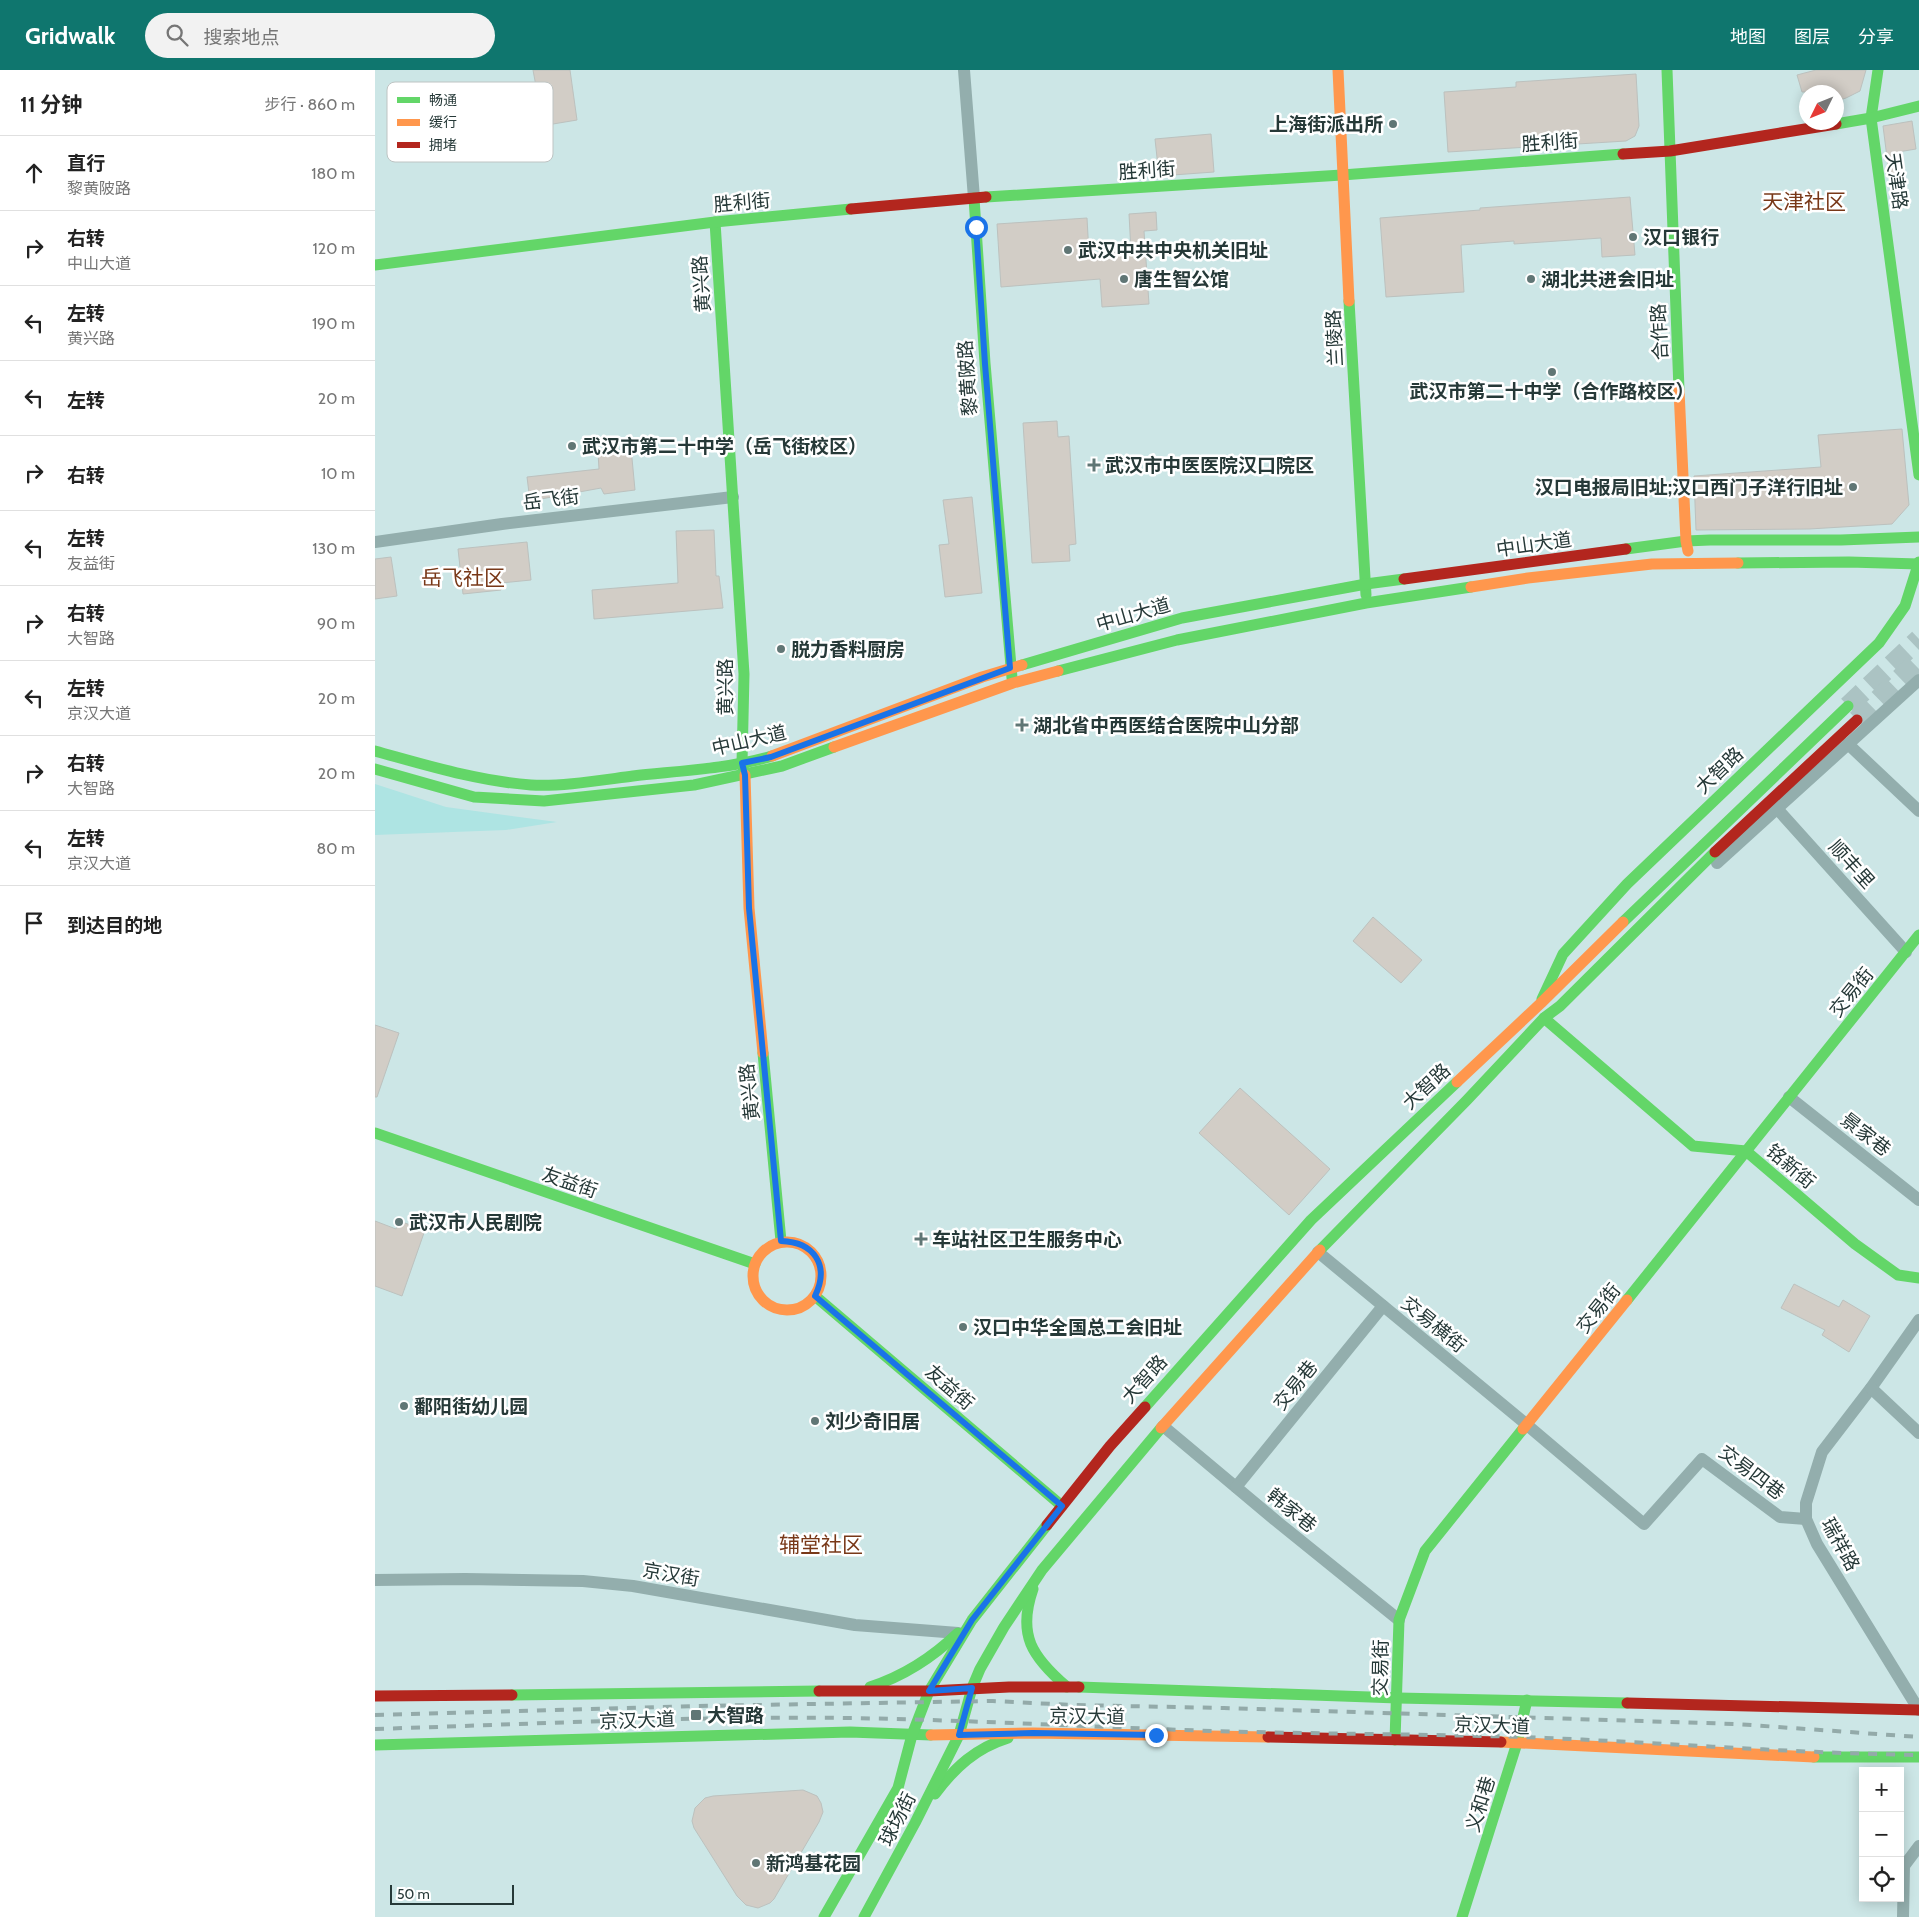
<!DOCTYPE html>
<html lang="zh">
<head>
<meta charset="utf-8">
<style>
  body { margin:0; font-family:Cabin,"Noto Sans SC",sans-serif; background:#f2f2f2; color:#222 }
  .controls { position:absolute; right:15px; bottom:15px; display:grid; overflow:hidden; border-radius:0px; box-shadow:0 2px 12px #0003 }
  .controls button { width:45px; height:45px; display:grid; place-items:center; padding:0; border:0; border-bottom:1px solid #e0e0e0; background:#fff; color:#222; font:25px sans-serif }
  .compass { position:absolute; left:1424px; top:15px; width:45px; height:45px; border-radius:50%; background:#fff; box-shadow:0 2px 12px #0003; rotate:227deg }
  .scale { position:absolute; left:15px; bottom:12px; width:124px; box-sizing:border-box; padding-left:5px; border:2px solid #263938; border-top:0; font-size:14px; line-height:18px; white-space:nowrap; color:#263938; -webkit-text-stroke:4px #fff; paint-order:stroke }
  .stop { position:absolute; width:15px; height:15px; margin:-11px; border:4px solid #1a73e8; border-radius:50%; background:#fff }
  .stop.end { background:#1a73e8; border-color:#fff; box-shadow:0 1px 5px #0008 }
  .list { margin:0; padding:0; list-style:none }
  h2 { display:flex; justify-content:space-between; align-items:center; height:65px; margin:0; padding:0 20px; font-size:21px }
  h2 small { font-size:16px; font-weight:400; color:#767676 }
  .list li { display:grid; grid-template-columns:32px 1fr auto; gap:15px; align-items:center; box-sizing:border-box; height:75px; padding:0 20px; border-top:1px solid #e0e0e0 }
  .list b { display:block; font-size:19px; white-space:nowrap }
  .list p { margin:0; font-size:16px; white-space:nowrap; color:#767676 }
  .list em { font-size:16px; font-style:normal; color:#767676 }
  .icon { flex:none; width:28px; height:28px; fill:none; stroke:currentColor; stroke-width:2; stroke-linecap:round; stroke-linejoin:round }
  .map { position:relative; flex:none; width:1544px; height:1847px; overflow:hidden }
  header { display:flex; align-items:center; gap:30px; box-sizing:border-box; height:70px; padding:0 25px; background:#0f766e; color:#fff }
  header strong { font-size:24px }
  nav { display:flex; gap:28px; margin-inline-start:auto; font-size:18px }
  .search { width:350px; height:45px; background:#f2f2f2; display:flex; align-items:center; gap:12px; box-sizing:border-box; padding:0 18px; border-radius:28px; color:#767676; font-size:19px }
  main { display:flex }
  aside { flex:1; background:#fff }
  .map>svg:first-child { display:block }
  .green { fill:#aee4e3 }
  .building { fill:#d2cdc6; stroke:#bcc1be }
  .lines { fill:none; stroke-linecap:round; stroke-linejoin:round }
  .primary-tunnel { stroke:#abc3c3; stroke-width:20; stroke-dasharray:20 10; stroke-linecap:butt }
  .street { stroke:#93aead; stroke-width:12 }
  .fast { stroke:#63d668; stroke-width:11 }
  .slow { stroke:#ff974d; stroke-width:11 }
  .jam { stroke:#b3261e; stroke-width:11 }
  .rail { stroke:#93aaa9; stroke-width:4; stroke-dasharray:9 9; stroke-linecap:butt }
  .route { stroke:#1a73e8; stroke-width:6 }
  .poi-dot { fill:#607675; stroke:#fff; stroke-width:2 }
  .labels { text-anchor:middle; stroke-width:5; stroke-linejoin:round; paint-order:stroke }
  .poi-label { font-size:19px; font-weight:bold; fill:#263938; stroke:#fff; text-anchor:start }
  .street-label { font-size:19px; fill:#263938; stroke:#fff }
  .quarter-label { font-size:21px; fill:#783818; stroke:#fff }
  .key { fill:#fff; stroke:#bec4c3; stroke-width:1 }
  .key-label { font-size:14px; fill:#263938 }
</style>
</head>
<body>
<header>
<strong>Gridwalk</strong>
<div class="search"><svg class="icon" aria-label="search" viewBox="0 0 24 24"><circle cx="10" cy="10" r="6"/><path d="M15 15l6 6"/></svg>搜索地点</div>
<nav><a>地图</a><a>图层</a><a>分享</a></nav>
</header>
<main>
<aside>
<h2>11 分钟<small>步行 · 860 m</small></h2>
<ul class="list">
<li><svg class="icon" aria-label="ahead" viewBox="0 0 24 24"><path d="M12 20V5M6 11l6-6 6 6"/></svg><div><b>直行</b><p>黎黄陂路</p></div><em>180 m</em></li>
<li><svg class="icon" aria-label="right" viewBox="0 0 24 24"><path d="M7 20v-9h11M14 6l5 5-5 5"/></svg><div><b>右转</b><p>中山大道</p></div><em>120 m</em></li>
<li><svg class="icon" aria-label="left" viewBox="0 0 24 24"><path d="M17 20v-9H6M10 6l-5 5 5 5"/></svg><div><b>左转</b><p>黄兴路</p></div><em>190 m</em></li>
<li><svg class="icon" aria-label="left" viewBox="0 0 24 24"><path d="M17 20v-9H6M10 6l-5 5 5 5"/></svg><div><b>左转</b></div><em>20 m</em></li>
<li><svg class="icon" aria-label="right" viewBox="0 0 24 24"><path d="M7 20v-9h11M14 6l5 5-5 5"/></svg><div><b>右转</b></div><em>10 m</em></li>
<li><svg class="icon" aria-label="left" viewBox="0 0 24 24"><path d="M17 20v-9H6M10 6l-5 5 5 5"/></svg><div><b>左转</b><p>友益街</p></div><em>130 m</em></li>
<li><svg class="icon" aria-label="right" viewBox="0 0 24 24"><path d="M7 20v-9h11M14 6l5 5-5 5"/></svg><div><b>右转</b><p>大智路</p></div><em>90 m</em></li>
<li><svg class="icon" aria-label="left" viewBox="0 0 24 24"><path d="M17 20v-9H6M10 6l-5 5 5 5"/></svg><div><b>左转</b><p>京汉大道</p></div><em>20 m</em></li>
<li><svg class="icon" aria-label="right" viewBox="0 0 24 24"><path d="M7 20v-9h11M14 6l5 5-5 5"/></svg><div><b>右转</b><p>大智路</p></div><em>20 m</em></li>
<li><svg class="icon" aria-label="left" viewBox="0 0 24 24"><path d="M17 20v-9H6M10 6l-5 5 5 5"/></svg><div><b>左转</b><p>京汉大道</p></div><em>80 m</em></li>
<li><svg class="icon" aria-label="arrive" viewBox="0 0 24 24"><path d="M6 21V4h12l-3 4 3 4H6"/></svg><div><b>到达目的地</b></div></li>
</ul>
</aside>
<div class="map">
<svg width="1544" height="1847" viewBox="0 0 1544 1847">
  <rect width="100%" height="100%" fill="#cce6e6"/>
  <polygon class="green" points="0,714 71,737 182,752 131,760 0,765"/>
  <g class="building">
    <polygon points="158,0 195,0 202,50 172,55 167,26 163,27"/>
    <polygon points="1441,0 1491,0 1485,21 1471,28 1462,31 1462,22 1427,22 1422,5"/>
    <polygon points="1261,4 1264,56 1260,66 1251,71 1073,82 1069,22 1141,17 1141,12"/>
    <polygon points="1537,51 1541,79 1523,82 1529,117 1516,119 1508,56"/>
    <polygon points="836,64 839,102 784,106 780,69"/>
    <polygon points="1255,127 1260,185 1227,187 1226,168 1139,174 1139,171 1086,175 1089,222 1011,227 1005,148 1105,140 1105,138"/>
    <polygon points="781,142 782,160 769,161 774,234 727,237 725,209 626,217 622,154 712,148 714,184 756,181 754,144"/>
    <polygon points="682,351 683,367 694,366 701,474 694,475 695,491 657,493 648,353"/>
    <polygon points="1527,359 1534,435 1517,454 1434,459 1321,460 1319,406 1446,397 1443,365"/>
    <polygon points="256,378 260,420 229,424 226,418 155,431 152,407 224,399 223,383"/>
    <polygon points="597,427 607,523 570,527 564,475 574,474 568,430"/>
    <polygon points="339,460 341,506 344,506 348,538 219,549 217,520 303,513 301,461"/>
    <polygon points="152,472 156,510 126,513 126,520 88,524 83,479"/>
    <polygon points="16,487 22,526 0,529 0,489"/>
    <polygon points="998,847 1047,890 1026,913 978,871"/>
    <polygon points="0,955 24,963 2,1027 0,1027"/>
    <polygon points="865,1018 955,1099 914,1145 824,1063"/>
    <polygon points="0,1151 21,1159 24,1151 50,1160 27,1226 0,1216"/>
    <polygon points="1419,1214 1464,1237 1468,1230 1495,1246 1474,1282 1447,1265 1450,1260 1406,1238"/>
    <polygon points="428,1720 442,1726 446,1733 448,1742 444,1752 399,1829 395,1833 383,1838 371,1835 362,1826 319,1758 317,1751 320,1738 330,1728 338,1726"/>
  </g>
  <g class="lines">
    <g class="primary-tunnel">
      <polyline points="1473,636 1544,569"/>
      <polyline points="1482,650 1544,590"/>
    </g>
    <g class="street">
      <polyline points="589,0 599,128"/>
      <polyline points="0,472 127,454 358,427"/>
      <polyline points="1473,674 1544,741"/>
      <polyline points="1397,733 1531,882"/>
      <polyline points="1342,793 1544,610"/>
      <polyline points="1414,1027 1544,1130"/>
      <polyline points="943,1182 1151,1354 1269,1454 1327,1389 1405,1447 1431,1449"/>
      <polyline points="1544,1250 1496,1318 1447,1382 1431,1433 1431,1449 1442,1474 1544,1640"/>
      <polyline points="1496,1318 1544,1363"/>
      <polyline points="788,1356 905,1454 1024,1550"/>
      <polyline points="861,1417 1008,1236"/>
      <polyline points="0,1510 90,1509 208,1511 258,1516 480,1555 583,1563"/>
      <polyline points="1528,1847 1529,1796 1544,1776"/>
    </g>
    <g class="fast">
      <polyline points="1292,0 1304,320"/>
      <polyline points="1503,0 1496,48 1544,405"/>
      <polyline points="1461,54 1496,48 1544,36"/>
      <polyline points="611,127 967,105 1248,84"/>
      <polyline points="599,128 610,293 637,608"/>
      <polyline points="340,152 369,604 367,693 370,705"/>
      <polyline points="0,195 340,152 476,139"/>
      <polyline points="974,231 991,525"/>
      <polyline points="1251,479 1311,471 1335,470 1466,470 1544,467"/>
      <polyline points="1363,493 1474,492 1544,494"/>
      <polyline points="647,595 807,548 991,514 1029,509"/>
      <polyline points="683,601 802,570 991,533 1096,517"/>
      <path d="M0,681C51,695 102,711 156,715C186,717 227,710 258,706C303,701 353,699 397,686"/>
      <polyline points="0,699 99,727 169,731 319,715 407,696 459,677"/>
      <polyline points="1248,852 1473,636"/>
      <polyline points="1167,929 1188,884 1252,814 1504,573 1530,536 1544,492"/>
      <polyline points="1169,948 1318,1076 1371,1081 1480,1174 1523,1205 1544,1208"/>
      <polyline points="388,983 406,1171"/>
      <polyline points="0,1063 380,1194"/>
      <polyline points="945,1180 1092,1030 1169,948 1185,936 1340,782"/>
      <polyline points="440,1226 687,1436"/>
      <polyline points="1252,1230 1544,865"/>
      <polyline points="770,1337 936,1150 1082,1012"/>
      <path d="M658,1519C642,1565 657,1587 692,1617"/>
      <path d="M495,1617C529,1606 557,1588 583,1563"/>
      <polyline points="704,1617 1023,1628 1252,1633"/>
      <polyline points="137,1625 444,1621"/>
      <polyline points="1020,1670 1024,1550 1050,1481 1148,1359"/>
      <polyline points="0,1675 475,1662 556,1665"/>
      <polyline points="1439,1687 1544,1687"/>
      <path d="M560,1724C580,1697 601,1678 633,1668"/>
      <polyline points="449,1847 523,1718 537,1665 554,1621 597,1550 672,1455"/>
      <polyline points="489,1847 540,1753 584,1665 597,1618 605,1599 629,1557 667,1500 786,1358"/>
      <polyline points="1087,1847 1142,1673 1152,1630"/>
    </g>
    <g class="slow">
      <polyline points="963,0 974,231"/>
      <polyline points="1304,320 1311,471 1313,481"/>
      <polyline points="1096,517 1153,508 1277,494 1363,493"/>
      <polyline points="459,677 638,613 683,601"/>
      <polyline points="397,686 607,607 647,595"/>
      <polyline points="370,705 374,838 388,983"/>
      <polyline points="1082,1012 1166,933 1248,852"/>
      <circle cx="412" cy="1206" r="34"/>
      <polyline points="786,1358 945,1180"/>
      <polyline points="1148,1359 1252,1230"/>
      <polyline points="556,1665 658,1663 893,1667"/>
      <polyline points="1126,1672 1439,1687"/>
    </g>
    <g class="jam">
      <polyline points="1248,84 1295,81 1461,54"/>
      <polyline points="476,139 611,127"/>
      <polyline points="1029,509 1251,479"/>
      <polyline points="1340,782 1482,650"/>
      <polyline points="672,1455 735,1376 770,1337"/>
      <polyline points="444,1621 554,1621 634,1617 704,1617"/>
      <polyline points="0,1626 137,1625"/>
      <polyline points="1252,1633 1544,1640"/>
      <polyline points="893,1667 1126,1672"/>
    </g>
    <g class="rail">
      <polyline points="0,1645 320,1636 618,1631 698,1635 849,1638 1361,1654 1544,1667"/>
      <path d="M0,1659C158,1654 316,1646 473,1648C595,1650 716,1657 838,1661C942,1664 1045,1664 1148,1667C1280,1672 1412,1683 1544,1685"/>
    </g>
  </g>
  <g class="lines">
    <path class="route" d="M601,157L610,294L635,598L396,687L367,693L370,705L374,838L406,1171C439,1172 455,1195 440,1226L687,1436L597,1550L554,1621L597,1618L584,1665L658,1663L781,1665"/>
  </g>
  <g class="poi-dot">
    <circle cx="1018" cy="54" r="5"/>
    <circle cx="1258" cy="167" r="5"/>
    <circle cx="693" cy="180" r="5"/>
    <circle cx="749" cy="209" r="5"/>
    <circle cx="1156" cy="209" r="5"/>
    <circle cx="1177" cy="302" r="5"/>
    <circle cx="197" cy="376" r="5"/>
    <path d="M716.5 387.5h5v5h5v5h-5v5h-5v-5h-5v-5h5z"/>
    <circle cx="1478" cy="417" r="5"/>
    <circle cx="406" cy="579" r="5"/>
    <path d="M644.5 647.5h5v5h5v5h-5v5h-5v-5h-5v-5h5z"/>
    <circle cx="24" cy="1152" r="5"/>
    <path d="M543.5 1161.5h5v5h5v5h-5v5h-5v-5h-5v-5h5z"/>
    <circle cx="588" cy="1257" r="5"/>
    <circle cx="29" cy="1336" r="5"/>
    <circle cx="440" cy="1351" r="5"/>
    <rect x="315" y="1639" width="12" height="12" rx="2.5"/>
    <circle cx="381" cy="1793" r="5"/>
  </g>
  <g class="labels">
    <g class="poi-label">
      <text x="1008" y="61" text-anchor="end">上海街派出所</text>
      <text x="1268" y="174">汉口银行</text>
      <text x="703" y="187">武汉中共中央机关旧址</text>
      <text x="759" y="216">唐生智公馆</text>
      <text x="1166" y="216">湖北共进会旧址</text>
      <text x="1177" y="328" text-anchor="middle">武汉市第二十中学（合作路校区）</text>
      <text x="207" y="383">武汉市第二十中学（岳飞街校区）</text>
      <text x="730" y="402">武汉市中医医院汉口院区</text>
      <text x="1468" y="424" text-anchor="end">汉口电报局旧址;汉口西门子洋行旧址</text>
      <text x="416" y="586">脱力香料厨房</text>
      <text x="658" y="662">湖北省中西医结合医院中山分部</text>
      <text x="34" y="1159">武汉市人民剧院</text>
      <text x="557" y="1176">车站社区卫生服务中心</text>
      <text x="598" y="1264">汉口中华全国总工会旧址</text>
      <text x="39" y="1343">鄱阳街幼儿园</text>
      <text x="450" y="1358">刘少奇旧居</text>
      <text x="332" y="1652">大智路</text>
      <text x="391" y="1800">新鸿基花园</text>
    </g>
    <g class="street-label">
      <text transform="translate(1175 72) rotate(-4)" y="7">胜利街</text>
      <text transform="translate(772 100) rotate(-4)" y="7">胜利街</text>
      <text transform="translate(1522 111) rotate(82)" y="7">天津路</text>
      <text transform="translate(367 132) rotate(-5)" y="7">胜利街</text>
      <text transform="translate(326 214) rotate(-94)" y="7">黄兴路</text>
      <text transform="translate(1284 262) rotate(-93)" y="7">合作路</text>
      <text transform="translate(959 268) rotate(-93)" y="7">兰陵路</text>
      <text transform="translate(592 308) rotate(-94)" y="7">黎黄陂路</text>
      <text transform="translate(176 429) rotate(-7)" y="7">岳飞街</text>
      <text transform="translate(1159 474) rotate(-8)" y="7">中山大道</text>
      <text transform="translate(758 544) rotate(-16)" y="7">中山大道</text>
      <text transform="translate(350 617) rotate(-90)" y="7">黄兴路</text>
      <text transform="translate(374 670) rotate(-13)" y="7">中山大道</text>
      <text transform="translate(1344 700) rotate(-44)" y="7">大智路</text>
      <text transform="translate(1477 794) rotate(48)" y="7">顺丰里</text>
      <text transform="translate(1476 922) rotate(-51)" y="7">交易街</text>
      <text transform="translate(1051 1016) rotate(-43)" y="7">大智路</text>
      <text transform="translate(374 1022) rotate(-96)" y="7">黄兴路</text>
      <text transform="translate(1491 1064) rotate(38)" y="7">景家巷</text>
      <text transform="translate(1416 1096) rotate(40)" y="7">铭新街</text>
      <text transform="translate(195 1112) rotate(19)" y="7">友益街</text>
      <text transform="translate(1223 1238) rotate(-51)" y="7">交易街</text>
      <text transform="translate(1059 1254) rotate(39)" y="7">交易横街</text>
      <text transform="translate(769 1309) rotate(-48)" y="7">大智路</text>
      <text transform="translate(920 1315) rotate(-51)" y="7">交易巷</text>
      <text transform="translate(575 1317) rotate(41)" y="7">友益街</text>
      <text transform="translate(1377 1402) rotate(37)" y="7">交易四巷</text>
      <text transform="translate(917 1440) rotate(39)" y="7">韩家巷</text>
      <text transform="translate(1466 1474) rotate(61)" y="7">瑞祥路</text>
      <text transform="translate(296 1504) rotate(10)" y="7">京汉街</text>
      <text transform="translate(1005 1598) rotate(-89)" y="7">交易街</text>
      <text transform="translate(712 1646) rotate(1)" y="7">京汉大道</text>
      <text transform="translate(262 1650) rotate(-2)" y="7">京汉大道</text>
      <text transform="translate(1117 1655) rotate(2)" y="7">京汉大道</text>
      <text transform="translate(1105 1734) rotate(-73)" y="7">义和巷</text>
      <text transform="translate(522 1749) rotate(-63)" y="7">球场街</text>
    </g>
    <g class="quarter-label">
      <text x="1429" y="139">天津社区</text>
      <text x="88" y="515">岳飞社区</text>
      <text x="446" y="1482">辅堂社区</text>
    </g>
  </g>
  <rect x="12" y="12" width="166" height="80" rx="8" class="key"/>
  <rect x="22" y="27" width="23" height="6" fill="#63d668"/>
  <rect x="22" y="49" width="23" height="7" fill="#ff974d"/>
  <rect x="22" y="72" width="23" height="6" fill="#b3261e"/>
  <g class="key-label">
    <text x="54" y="35">畅通</text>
    <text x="54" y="57">缓行</text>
    <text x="54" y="80">拥堵</text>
  </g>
</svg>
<div class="controls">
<button>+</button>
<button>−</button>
<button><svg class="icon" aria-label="locate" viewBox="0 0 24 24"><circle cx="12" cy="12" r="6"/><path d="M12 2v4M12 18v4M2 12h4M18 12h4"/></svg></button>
</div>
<svg class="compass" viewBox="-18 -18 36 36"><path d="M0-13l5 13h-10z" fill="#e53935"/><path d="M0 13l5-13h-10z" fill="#767676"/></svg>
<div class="scale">50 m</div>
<div class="stop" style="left:601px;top:157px"></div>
<div class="stop end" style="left:781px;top:1665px"></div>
</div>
</main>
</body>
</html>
